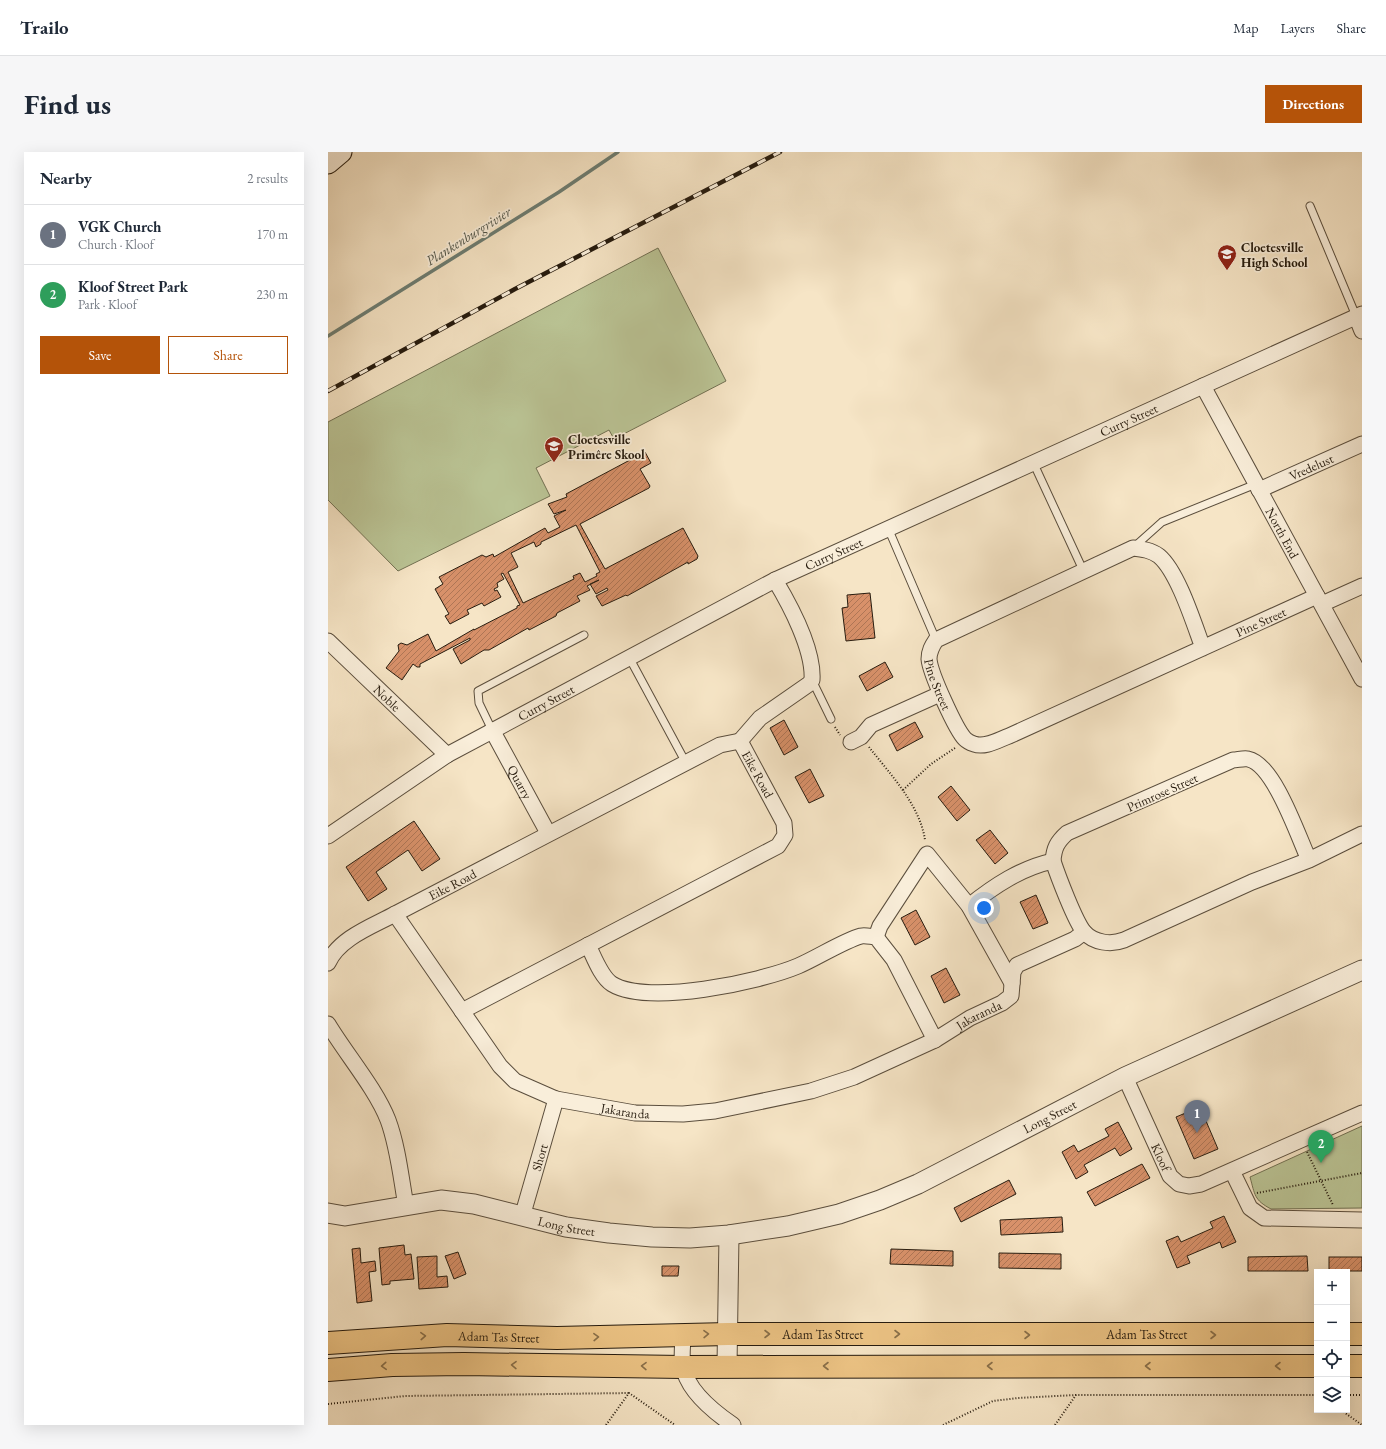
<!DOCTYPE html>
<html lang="en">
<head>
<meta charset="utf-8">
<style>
  body { margin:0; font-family:"EB Garamond",serif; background:#f6f6f7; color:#1f2937 }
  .controls { position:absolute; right:12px; bottom:12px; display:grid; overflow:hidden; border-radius:0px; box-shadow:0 4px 16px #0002 }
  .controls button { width:36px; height:36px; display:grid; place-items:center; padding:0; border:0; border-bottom:1px solid #e0e1e3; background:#fff; color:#1f2937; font:20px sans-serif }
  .you { position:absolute; left:656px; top:756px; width:14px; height:14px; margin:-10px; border:3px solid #fff; border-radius:50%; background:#1a73e8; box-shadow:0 0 0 6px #1a73e833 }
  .badge { display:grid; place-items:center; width:26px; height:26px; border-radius:50%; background:#b45309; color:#fff; font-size:13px; font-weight:700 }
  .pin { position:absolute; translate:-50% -33px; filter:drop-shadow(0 1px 2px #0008) }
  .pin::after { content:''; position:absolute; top:21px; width:14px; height:12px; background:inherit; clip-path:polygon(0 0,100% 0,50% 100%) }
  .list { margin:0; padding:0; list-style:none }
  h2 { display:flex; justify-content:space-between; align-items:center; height:52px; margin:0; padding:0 16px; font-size:17px }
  h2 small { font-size:13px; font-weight:400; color:#747a83 }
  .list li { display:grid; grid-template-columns:26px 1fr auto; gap:12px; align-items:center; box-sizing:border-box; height:60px; padding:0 16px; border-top:1px solid #e0e1e3 }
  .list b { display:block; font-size:15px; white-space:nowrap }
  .list p { margin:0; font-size:13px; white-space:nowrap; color:#747a83 }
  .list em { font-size:13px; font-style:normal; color:#747a83 }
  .actions { display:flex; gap:8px; padding:12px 16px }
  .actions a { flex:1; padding:9px 0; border:1px solid #b45309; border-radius:0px; text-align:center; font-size:14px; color:#b45309 }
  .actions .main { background:#b45309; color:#fff }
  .icon { flex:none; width:22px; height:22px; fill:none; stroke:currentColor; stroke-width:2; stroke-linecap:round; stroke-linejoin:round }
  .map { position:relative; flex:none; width:1034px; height:1273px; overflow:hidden; border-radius:0px }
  header { display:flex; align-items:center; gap:24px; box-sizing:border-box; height:56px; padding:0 20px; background:#fff; border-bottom:1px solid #e0e1e3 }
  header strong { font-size:19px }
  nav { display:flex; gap:22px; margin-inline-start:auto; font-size:14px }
  .intro { display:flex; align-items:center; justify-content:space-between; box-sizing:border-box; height:96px; padding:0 24px }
  h1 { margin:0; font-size:28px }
  .button { padding:10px 18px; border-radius:0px; background:#b45309; color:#fff; font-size:14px; font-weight:700 }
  main { display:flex; gap:24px; padding:0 24px }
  aside { flex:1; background:#fff; border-radius:0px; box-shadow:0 4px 16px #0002 }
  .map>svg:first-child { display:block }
  .green { fill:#bbc596; stroke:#717052 }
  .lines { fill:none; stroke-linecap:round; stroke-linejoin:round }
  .stream { stroke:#6e7e73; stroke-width:3.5 }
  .building { fill:url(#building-hatch); stroke:#271c0f; fill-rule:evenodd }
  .service-casing { stroke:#5b4e3d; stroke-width:9 }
  .minor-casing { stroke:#5b4e3d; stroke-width:17 }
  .tertiary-casing { stroke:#5b4e3d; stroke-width:21 }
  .secondary-casing { stroke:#271c0f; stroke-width:23 }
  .primary-casing { stroke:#271c0f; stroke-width:24 }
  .path { stroke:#271c0f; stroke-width:2; stroke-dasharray:1 2; stroke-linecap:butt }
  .service { stroke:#f9eeda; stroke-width:7 }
  .minor { stroke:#f9eeda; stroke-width:15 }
  .tertiary { stroke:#f9eeda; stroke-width:19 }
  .secondary { stroke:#f9eeda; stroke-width:21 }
  .primary { stroke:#ebc283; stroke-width:22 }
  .rail-casing { stroke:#271c0f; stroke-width:4.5 }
  .rail { stroke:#f9eeda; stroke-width:3; stroke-dasharray:9; stroke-linecap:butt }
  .oneway { stroke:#896f49 }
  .labels { text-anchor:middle; stroke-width:3.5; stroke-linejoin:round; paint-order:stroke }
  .poi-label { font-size:13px; font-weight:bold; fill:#271c0f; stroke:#f9eeda; text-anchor:start }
  .street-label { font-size:13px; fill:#271c0f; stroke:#f9eeda }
  .water-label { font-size:14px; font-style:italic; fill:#505549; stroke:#f9eeda }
</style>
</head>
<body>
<header>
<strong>Trailo</strong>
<nav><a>Map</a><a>Layers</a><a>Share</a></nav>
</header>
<div class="intro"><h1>Find us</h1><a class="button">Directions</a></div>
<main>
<aside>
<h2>Nearby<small>2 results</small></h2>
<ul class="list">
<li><span class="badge" style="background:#6b7280">1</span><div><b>VGK Church</b><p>Church · Kloof</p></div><em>170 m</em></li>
<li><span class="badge" style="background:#2e9e5b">2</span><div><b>Kloof Street Park</b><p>Park · Kloof</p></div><em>230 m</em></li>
</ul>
<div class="actions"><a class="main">Save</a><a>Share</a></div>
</aside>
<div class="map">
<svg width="1034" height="1273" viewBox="0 0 1034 1273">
  <defs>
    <pattern id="building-hatch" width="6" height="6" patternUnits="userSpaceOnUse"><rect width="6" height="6" fill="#d8916a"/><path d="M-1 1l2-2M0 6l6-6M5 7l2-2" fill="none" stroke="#af7656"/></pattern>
  </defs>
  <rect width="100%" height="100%" fill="#f6e5c6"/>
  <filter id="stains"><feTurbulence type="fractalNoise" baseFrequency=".005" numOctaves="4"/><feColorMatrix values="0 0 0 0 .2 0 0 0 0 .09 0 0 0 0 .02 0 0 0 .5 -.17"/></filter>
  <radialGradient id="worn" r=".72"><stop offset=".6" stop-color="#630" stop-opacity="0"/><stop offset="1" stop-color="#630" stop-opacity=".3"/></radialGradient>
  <g class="green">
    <polygon points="330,96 398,229 286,287 281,278 208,316 222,344 70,419 0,348 0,270"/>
    <path d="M1034,974V1056L943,1057C926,1048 927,1043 922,1025Z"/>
  </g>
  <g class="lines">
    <polyline class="stream" points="0,184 231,40 290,0"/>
  </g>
  <g class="building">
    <path d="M317,300L323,311L312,317L322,334L321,336L252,372L277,417L355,376L370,404L369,407L360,412V410L299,444L298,443L274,454L268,444L280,438L279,436L268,442L262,432L271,428L259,434L262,438L249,444L252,449L229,461L228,464L201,478L200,476L161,498H156L133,512L125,497L142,488V486L92,512V515H89L85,512L74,528L58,516L71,499L70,493L73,491L79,493L100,482L108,499L146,477V478L189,456V454L192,453L175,421L173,422L176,427L169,431L170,435L166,437L167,439L169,438L173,445L156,454L154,451L139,458L141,462L122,472L117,464L121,462L107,437L115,432L111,425L154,403L158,405L165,402L166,405L217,376L220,381L232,375L226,364L238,358L226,362L220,352L239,345L238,342ZM248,373L272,420L268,422L269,424L257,430L252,421L245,424L246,427L195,451L180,420L190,415L183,401L206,390L208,395L213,392V390Z"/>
    <polygon points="542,441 547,486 518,489 514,456 520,455 519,443"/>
    <polygon points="557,510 565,525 539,539 531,524"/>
    <polygon points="456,568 470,595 456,603 442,576"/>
    <polygon points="587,570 595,585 569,599 561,583"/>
    <polygon points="482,617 496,644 481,651 467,625"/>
    <polygon points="623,634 642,658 629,669 610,645"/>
    <polygon points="86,669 112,707 94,719 80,698 48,720 59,737 40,749 18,715"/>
    <polygon points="662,678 680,701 667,712 648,688"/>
    <polygon points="708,743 720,771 705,777 692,750"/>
    <polygon points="588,758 602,785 587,793 573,766"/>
    <polygon points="618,816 632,843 616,851 603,824"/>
    <polygon points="872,955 890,997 866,1007 848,965"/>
    <polygon points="790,970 804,997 792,1004 787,996 756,1013 760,1020 748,1027 734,1000 746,993 750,1000 781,984 777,977"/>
    <polygon points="814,1012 822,1026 767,1054 759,1040"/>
    <polygon points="681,1028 688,1042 633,1070 626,1056"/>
    <polygon points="896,1064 908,1090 894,1096 892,1090 859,1104 862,1111 849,1116 838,1089 850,1084 853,1090 885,1076 882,1070"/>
    <polygon points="734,1065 735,1080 673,1083 672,1068"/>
    <polygon points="76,1093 77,1103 83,1102 86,1127 62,1129 62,1132 54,1133 51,1096"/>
    <polygon points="32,1096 33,1111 47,1109 48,1119 41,1120 44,1149 29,1151 24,1097"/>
    <polygon points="563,1097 625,1099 625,1114 562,1112"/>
    <polygon points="130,1100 138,1122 126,1127 117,1104"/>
    <polygon points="671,1101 733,1102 733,1117 671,1116"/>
    <polygon points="109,1104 109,1125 119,1124 120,1135 91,1137 89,1105"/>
    <polygon points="979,1104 980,1119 920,1119 920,1105"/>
    <rect x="1001" y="1105" width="33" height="14"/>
    <polygon points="334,1114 351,1114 350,1124 334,1124"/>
  </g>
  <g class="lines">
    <defs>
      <g id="service">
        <polyline points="982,54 1028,164"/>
        <polyline points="705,310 755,418"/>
        <polyline points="560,376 608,488"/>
        <polyline points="806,395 834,370 928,332"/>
        <polyline points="302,507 358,611"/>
        <polyline points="484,528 503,567"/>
        <polyline points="164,578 151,551 150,539 256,483"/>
      </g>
      <g id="minor">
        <polyline points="1028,164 1034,179"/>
        <path id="s1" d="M875,234L1034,527"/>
        <path id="s2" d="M931,338L1034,292"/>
        <polyline points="994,452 1034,434"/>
        <path id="s3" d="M0,489L119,603"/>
        <path id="s4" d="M875,496C866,472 850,420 831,404C823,398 814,397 805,396L608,488C604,494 601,499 601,507C602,521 628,578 637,587C639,589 643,591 646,592C657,596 670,588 681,584L989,444"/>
        <path id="s5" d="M164,578L220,681"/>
        <path d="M412,589L432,566L481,532L484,528C486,498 462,453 447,428"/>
        <polyline points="523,590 533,585 543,573 612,542"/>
        <path id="s6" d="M0,684L119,603L447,428L1034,162"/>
        <path d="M981,708C970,684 946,612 920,607C916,606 909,608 905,608L739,681C729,690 726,696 725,709C730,724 747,769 756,780C766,791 783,793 796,788L924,730L981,708L1034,682"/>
        <path d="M641,754C666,734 693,716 725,709"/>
        <path id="s7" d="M67,762L172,914L187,929L228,947L307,961L355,962L387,959L483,939L526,925L607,888L642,866L674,851L683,844L685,820L689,813L747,787L756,780"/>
        <polyline points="548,785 552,774 599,702 641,754 684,831"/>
        <path d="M260,793C266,805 273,825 284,832C320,854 432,830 470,814C489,806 515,789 533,784C538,783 544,785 548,785L566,808L607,888"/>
        <path id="s8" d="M0,811C11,786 45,774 67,762L392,593L412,589"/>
        <polyline points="134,859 450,694 457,683 456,671 412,589"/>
        <path d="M0,872C18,902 48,937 60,968C70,995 73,1026 78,1054"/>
        <path id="s9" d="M797,925L842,1024L851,1032L861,1034L873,1032L1034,961"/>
        <polyline points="904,1019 922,1056 936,1066 1034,1068"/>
        <path id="s10" d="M194,1065L228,947"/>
        <path d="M355,1183C355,1193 353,1204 355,1214C359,1239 386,1260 405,1273"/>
      </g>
      <g id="tertiary">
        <path id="s11" d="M0,1061L17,1064L113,1048L146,1052L238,1075L281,1081L324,1085L362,1086L401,1083L460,1074L511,1062L552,1048L590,1032L797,925L1034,818"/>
        <polyline points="399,1214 401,1083"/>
      </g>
      <polyline id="secondary" points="0,11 13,0"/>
      <g id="primary">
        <polyline points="1019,1182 1034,1182"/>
        <path id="s12" d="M0,1191L119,1183L229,1186L400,1182H989"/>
        <polyline points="1019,1214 1034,1214"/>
        <polyline points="0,1218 64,1213 136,1212 355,1215 989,1214"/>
      </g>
    </defs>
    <use href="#service" class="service-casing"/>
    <use href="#minor" class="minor-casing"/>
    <use href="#tertiary" class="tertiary-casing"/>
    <use href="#secondary" class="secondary-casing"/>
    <use href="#primary" class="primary-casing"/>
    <g class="path">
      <polyline points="507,575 512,583"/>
      <path d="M541,595C562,622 592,653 597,688"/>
      <polyline points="575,638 603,612 627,596"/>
      <polyline points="979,1000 1005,1053"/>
      <polyline points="929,1041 1034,1021"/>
      <polyline points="1019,1243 1034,1243"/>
      <polyline points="0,1252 77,1244 301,1241"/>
      <polyline points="1013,1258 1034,1273"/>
      <polyline points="278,1273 301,1241 347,1273"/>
      <polyline points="615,1273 665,1249 690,1246 748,1243"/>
      <polyline points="727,1273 748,1243 989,1243"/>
    </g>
    <use href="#service" class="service"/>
    <use href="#minor" class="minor"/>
    <use href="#tertiary" class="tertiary"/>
    <use href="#secondary" class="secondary"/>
    <use href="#primary" class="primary"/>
    <defs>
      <polyline id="rail" points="0,239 187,137 452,0"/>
    </defs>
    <use href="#rail" class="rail-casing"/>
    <use href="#rail" class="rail"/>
  </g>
  <defs><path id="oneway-chevron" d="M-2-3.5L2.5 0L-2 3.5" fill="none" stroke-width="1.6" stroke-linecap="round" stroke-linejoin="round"/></defs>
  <g class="oneway">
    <use href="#oneway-chevron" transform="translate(378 1182) rotate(-1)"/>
    <use href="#oneway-chevron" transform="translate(439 1182)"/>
    <use href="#oneway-chevron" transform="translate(569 1182)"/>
    <use href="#oneway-chevron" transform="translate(699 1183)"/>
    <use href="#oneway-chevron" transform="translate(885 1183)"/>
    <use href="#oneway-chevron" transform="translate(95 1184) rotate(-3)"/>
    <use href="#oneway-chevron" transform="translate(268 1185) rotate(-2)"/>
    <use href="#oneway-chevron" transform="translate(186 1213) rotate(-179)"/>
    <use href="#oneway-chevron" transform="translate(56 1214) rotate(176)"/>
    <use href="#oneway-chevron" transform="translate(316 1214) rotate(-179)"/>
    <use href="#oneway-chevron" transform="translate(498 1214) rotate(180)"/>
    <use href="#oneway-chevron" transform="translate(662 1214) rotate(-180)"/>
    <use href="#oneway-chevron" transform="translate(820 1214) rotate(-180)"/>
    <use href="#oneway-chevron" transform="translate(950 1214) rotate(180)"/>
  </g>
  <defs>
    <symbol id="school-pin" viewBox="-11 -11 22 30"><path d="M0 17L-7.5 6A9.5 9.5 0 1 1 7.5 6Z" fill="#8f2418" stroke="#f9eeda"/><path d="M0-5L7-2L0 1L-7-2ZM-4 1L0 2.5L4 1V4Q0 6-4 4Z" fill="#fff"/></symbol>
  </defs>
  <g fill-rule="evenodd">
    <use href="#school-pin" x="888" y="91" width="22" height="30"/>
    <use href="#school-pin" x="215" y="283" width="22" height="30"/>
  </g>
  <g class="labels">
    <g class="poi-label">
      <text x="913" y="100">Cloetesville<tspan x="913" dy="15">High School</tspan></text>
      <text x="240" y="292">Cloetesville<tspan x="240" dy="15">Primêre Skool</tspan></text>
    </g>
    <g class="street-label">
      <text dy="5" stroke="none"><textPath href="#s6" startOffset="904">Curry Street</textPath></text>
      <text dy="5" stroke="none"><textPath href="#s2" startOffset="57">Vredelust</textPath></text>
      <text dy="5" stroke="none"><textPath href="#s1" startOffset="167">North End</textPath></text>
      <text dy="5" stroke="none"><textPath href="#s6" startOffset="580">Curry Street</textPath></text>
      <text dy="5" stroke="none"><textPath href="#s4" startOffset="780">Pine Street</textPath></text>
      <text dy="5" stroke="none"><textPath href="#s4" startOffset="395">Pine Street</textPath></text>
      <text dy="5" stroke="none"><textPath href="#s3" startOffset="82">Noble</textPath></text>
      <text dy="5" stroke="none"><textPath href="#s6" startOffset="256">Curry Street</textPath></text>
      <text transform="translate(430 622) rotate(61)" y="5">Eike Road</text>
      <text dy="5" stroke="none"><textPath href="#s5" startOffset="59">Quarry</textPath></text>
      <text transform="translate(834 640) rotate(-24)" y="5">Primrose Street</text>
      <text dy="5" stroke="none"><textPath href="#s8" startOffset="149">Eike Road</textPath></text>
      <text dy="5" stroke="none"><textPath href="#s7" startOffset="694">Jakaranda</textPath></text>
      <text dy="5" stroke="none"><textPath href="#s7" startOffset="321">Jakaranda</textPath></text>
      <text dy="5" stroke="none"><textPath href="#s11" startOffset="751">Long Street</textPath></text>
      <text dy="5" stroke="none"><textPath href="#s9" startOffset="88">Kloof</textPath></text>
      <text dy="5" stroke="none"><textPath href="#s10" startOffset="62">Short</textPath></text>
      <text dy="5" stroke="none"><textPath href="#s11" startOffset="243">Long Street</textPath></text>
      <text dy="5" stroke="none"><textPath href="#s12" startOffset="495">Adam Tas Street</textPath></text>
      <text dy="5" stroke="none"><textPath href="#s12" startOffset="819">Adam Tas Street</textPath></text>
      <text dy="5" stroke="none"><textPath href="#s12" startOffset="171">Adam Tas Street</textPath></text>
    </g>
    <g class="water-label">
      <text transform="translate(140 84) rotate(-32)" y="5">Plankenburgrivier</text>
    </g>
  </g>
  <rect width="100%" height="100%" filter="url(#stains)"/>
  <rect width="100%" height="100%" fill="url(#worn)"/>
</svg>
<div class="controls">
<button>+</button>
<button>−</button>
<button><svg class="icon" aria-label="locate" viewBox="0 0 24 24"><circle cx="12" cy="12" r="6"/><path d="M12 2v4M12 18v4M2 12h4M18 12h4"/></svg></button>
<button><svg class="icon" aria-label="layers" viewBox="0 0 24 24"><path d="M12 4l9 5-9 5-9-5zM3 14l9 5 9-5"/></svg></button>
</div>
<div class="you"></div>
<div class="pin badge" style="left:869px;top:981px;background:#6b7280">1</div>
<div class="pin badge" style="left:993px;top:1011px;background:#2e9e5b">2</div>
</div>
</main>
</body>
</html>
